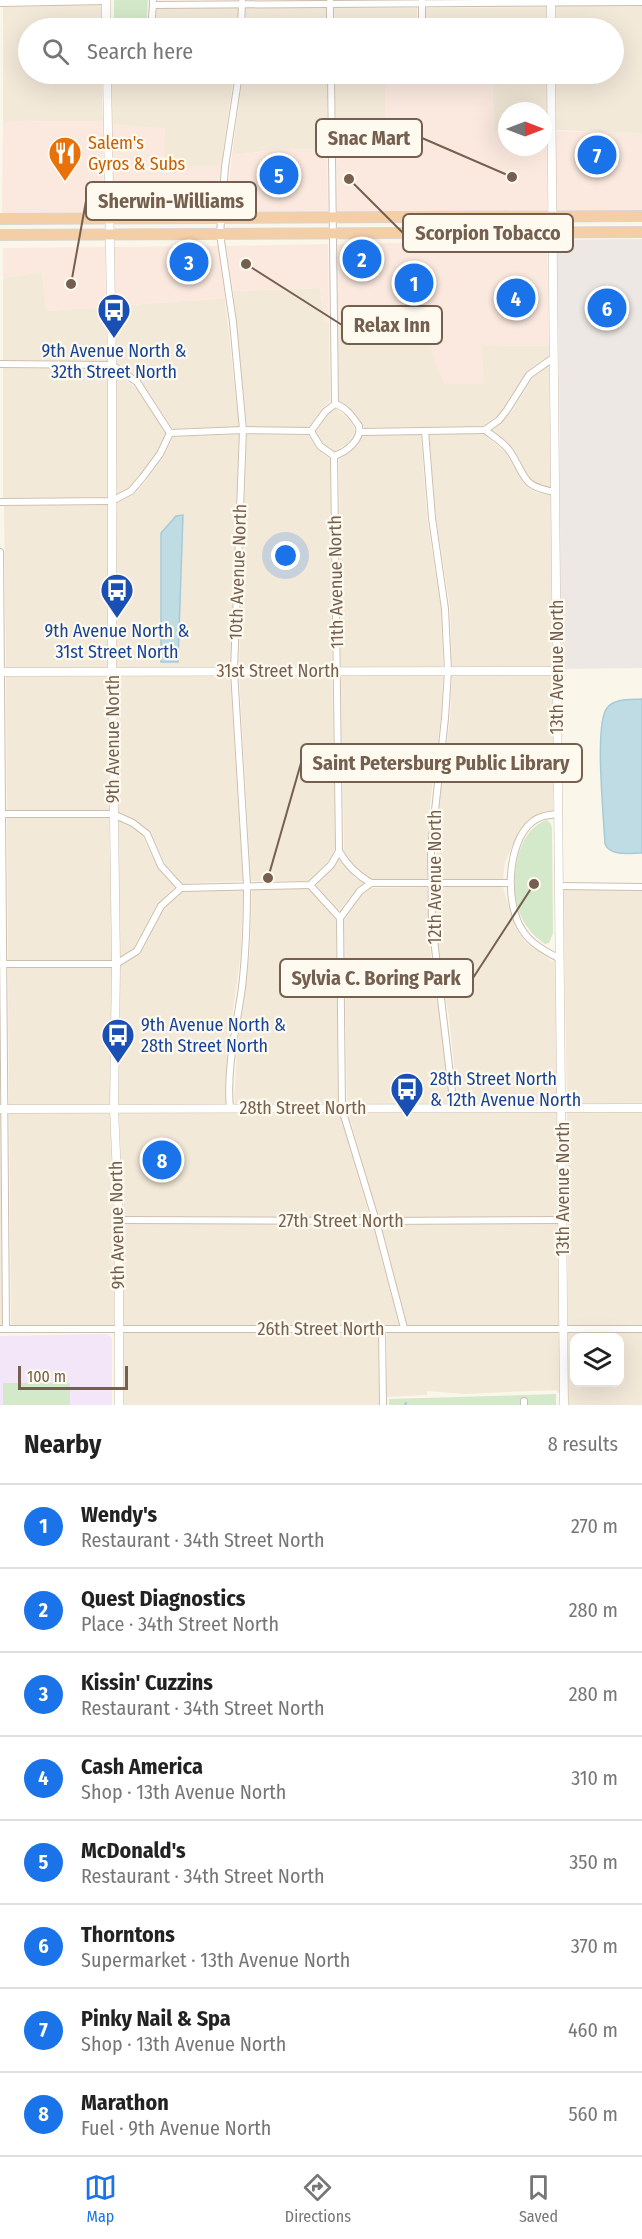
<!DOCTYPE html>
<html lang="en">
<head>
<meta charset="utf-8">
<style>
  body { margin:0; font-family:"Fira Sans Condensed",sans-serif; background:#f2f2f2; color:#222 }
  .controls { position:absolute; right:18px; bottom:18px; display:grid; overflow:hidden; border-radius:12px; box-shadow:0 6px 24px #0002 }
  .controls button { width:54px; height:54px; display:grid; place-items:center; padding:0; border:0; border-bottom:2px solid #e0e0e0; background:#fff; color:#222; font:30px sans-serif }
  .compass { position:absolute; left:498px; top:102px; width:54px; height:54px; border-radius:50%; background:#fff; box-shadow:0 6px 24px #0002; rotate:90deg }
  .scale { position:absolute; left:18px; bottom:15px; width:110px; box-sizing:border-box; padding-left:6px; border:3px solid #755f4e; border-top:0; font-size:16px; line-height:21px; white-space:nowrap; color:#755f4e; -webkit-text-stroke:4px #fefaf0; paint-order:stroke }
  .you { position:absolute; left:286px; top:556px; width:21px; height:21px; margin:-15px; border:4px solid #fff; border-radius:50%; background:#1a73e8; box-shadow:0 0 0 9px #1a73e833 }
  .badge { display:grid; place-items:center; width:39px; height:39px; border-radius:50%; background:#1a73e8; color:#fff; font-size:20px; font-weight:700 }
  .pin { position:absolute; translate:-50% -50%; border:3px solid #fff; box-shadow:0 2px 6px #0006 }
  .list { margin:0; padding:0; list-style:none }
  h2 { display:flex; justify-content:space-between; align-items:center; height:78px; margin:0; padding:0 24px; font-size:26px }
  h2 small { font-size:20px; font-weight:400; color:#767676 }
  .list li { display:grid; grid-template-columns:39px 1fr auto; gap:18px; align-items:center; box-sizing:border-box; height:84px; padding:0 24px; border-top:2px solid #e0e0e0 }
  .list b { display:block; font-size:22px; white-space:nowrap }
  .list p { margin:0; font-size:20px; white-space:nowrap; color:#767676 }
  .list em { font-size:20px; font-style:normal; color:#767676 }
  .icon { flex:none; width:33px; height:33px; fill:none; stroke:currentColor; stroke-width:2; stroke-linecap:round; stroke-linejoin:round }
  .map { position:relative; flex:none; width:642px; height:1405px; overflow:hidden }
  .search { position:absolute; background:#fff; box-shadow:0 6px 24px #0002; left:18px; right:18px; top:18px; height:66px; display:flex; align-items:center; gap:15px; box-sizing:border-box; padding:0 21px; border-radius:33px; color:#767676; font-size:22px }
  .sheet { height:750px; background:#fff }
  nav { display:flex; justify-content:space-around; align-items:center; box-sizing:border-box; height:84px; border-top:2px solid #e0e0e0; background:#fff; font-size:16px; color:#767676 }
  nav a { display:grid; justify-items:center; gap:3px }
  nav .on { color:#1a73e8 }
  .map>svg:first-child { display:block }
  .residential { fill:#f3e9d9; fill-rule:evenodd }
  .commercial { fill:#fbe9df }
  .industrial { fill:#ede8e3 }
  .education { fill:#f3e6f8 }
  .green { fill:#d3e9c9 }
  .water { fill:#bfdce5; stroke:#a6cbd6; stroke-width:1.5 }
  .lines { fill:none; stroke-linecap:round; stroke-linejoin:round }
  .stream { stroke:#a6cbd6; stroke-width:2 }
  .minor-casing { stroke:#cdbfb0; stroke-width:8 }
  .tertiary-casing { stroke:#cdbfb0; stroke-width:9 }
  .trunk-casing { stroke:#dbd5d1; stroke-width:12 }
  .minor { stroke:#fff; stroke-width:6 }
  .tertiary { stroke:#fff; stroke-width:8 }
  .trunk { stroke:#f3cea6; stroke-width:10 }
  .labels { text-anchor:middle; stroke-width:4.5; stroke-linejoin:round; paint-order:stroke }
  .food-label { font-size:18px; fill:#c56008; stroke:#fefaf0; text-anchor:start }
  .transit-label { font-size:18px; fill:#164399; stroke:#fefaf0 }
  .street-label { font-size:18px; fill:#755f4e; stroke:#fefaf0 }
  .leader { fill:none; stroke:#755f4e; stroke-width:2 }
  .callout-dot { fill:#755f4e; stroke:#fefaf0; stroke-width:2 }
  .callout { fill:#fefaf0; stroke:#755f4e; stroke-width:2 }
  .callout-label { font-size:20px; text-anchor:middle; font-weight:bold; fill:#755f4e }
</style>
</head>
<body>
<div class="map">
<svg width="642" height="1405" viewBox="0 0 642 1405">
  <rect width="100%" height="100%" fill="#fbf6ea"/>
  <g class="residential">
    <polygon points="102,5 102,28 28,28 28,74 101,74 103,121 3,122 3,7"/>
    <polygon points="642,5 642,134 555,130 555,74 614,74 614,28 555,28 555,6"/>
    <polygon points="547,7 547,28 426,28 426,8"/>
    <polygon points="238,8 237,28 155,28 157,9"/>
    <rect x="246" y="8" width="80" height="20"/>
    <polygon points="334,8 417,8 417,28 335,28"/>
    <polygon points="124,74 234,74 222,160 218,166 164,166 119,126 111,124 111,78"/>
    <polygon points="243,74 327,74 327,149 287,149 232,155"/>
    <polygon points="335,74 385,74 385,126 336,123"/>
    <polygon points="492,74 547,74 547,131 543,131 543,111 507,111 507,132 494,131"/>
    <polygon points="42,272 47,311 106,307 108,361 3,360 3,278"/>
    <polygon points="320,288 325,322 329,322 330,401 321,410 309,427 247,427 233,291"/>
    <polygon points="225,298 239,427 173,429 140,380 116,363 115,306"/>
    <polygon points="338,323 431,325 432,352 481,345 549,346 549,356 526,372 504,409 496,417 483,426 364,428 356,414 339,401"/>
    <polygon points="549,365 551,488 538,485 530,479 513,448 492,430 511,413 533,377"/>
    <polygon points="3,368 108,369 108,497 3,498"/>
    <polygon points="116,373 139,390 166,433 156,452 140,475 129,488 117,495"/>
    <polygon points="335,408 349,419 356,431 348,443 334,452 324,444 316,431 328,414"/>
    <path d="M239,434L230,668H116L117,503L134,494L147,480L164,456L173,437ZM176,516H183L179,604Z"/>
    <polygon points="247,434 308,435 317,449 330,459 332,667 239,668"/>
    <polygon points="429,434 484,434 506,453 524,484 534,492 551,495 552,667 452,667 450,608 436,518"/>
    <polygon points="363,435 421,435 427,518 441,609 443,667 341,667 339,459 354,448"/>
    <polygon points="108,505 108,668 6,668 4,506"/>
    <polygon points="553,674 553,810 541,813 529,819 521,829 505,862 503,880 435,880 439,805 450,718 452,675"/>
    <polygon points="6,675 108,676 109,810 7,810"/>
    <polygon points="230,675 243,881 182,884 165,864 150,832 136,820 118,812 116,676"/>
    <polygon points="239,675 332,675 335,849 327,863 309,881 251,881"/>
    <polygon points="341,675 443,675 441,717 430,804 427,880 373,879 361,873 350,861 344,851"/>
    <polygon points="7,817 109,818 112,960 8,960"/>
    <polygon points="118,820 131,826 143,837 158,868 175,887 157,905 133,949 120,957"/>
    <polygon points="339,859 355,878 364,883 356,889 339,911 316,885 324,878"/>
    <polygon points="427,887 432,973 440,1018 450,1104 347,1105 344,920 363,894 371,888"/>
    <polygon points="435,887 503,887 515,927 525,942 552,961 555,961 558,1104 458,1104 449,1017 440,972"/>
    <polygon points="308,888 336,920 338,1105 234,1104 237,1048 250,952 252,889"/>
    <polygon points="243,889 241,951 228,1047 226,1104 118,1106 120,966 140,953 164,908 182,891"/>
    <polygon points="563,890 642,890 642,1104 567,1104"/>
    <polygon points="8,968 112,968 110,1106 9,1106"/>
    <polygon points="230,1111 339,1112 370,1218 123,1216 119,1113"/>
    <polygon points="348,1112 558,1112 559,1216 379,1218"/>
    <polygon points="567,1112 642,1112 642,1325 568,1325"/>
    <polygon points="0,1113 1,1113 2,1326 0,1326"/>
    <polygon points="9,1113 110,1113 114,1220 114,1325 11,1326"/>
    <polygon points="123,1223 373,1225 399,1325 122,1325"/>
    <polygon points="559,1223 560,1325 407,1325 381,1225"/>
    <polygon points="122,1333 378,1333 379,1405 124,1405"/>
    <polygon points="387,1333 560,1333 560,1399 560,1394 556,1390 463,1394 427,1391 427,1395 387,1397"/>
    <path d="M568,1333H642V1405H568ZM574,1338H620V1382H574Z"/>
  </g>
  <g class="commercial">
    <polygon points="385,74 492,74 494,130 507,132 507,147 543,147 543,131 547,131 547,212 337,213 336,123 385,125"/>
    <polygon points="103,121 104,213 2,214 3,122"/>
    <polygon points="111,124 165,128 164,166 217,166 222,160 217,213 113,213"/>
    <polygon points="555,131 642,134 642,211 555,212"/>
    <polygon points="287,149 327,149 328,213 226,213 232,155"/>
    <polygon points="547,240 549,346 482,345 484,384 444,384 432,352 431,325 338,323 337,244"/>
    <polygon points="328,244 329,322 325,322 320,288 233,291 226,246"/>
    <polygon points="218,246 225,298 115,306 114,247"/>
    <polygon points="105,247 106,307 46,311 42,272 3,278 3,248"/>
  </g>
  <polygon class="industrial" points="642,239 642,668 561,669 559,359 556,240"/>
  <polygon class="education" points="106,1334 110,1336 112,1339 112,1405 0,1405 0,1336"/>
  <g class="green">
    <polygon points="114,0 148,0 146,28 114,28"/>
    <path d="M547,820L551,824L552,829L553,933L549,943L545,944C533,936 524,925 519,911C510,884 514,831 547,820Z"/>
    <rect x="3" y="1383" width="67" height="22"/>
    <polygon points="556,1394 556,1405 389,1405 389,1399"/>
  </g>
  <g class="water">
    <polygon points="183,515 178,662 161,662 161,533 176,516"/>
    <path d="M642,699V853C630,853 611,857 605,844C604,819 594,724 607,708C615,698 630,700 642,699Z"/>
  </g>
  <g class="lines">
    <polyline class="stream" points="405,1405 406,1403"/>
    <defs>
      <g id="minor">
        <polyline points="153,0 153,5 642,2"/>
        <polyline points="422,0 422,28"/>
        <polyline points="330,2 330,28"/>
        <polyline points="0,3 106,1"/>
        <polyline points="151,28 153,5"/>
        <polyline points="241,28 242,2"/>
        <polyline points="331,74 335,404"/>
        <polyline points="0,364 112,365 137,382 170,433 160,454 143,477 131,491 112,501 0,502"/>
        <path d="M485,430C494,437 505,443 511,453C527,479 522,486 555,492"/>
        <path d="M311,431L325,412L335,404C346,407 353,417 359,426C362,440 346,452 334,456"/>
        <polyline points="311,431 320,446 334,456"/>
        <polyline points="425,431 432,518 445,609 448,671 445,718 431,848 432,923 454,1108"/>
        <polyline points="360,432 485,430 499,420 507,410 529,375 553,358"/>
        <polyline points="170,433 243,430 311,431"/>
        <path d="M334,456L339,851C347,866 357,875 371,883H510"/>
        <polyline points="0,552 6,1329"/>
        <path d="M558,814C548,815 539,816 532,822C506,843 505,906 523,931C531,944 547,952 560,959"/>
        <polyline points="310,885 340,918"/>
        <polyline points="559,886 642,887"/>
        <polyline points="181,888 310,885 331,865 339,851"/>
        <polyline points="340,918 342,1109 376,1221 404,1328"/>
        <polyline points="340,918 360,891 371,883"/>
        <polyline points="1,964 116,964 137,951 161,906 181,888 161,866 147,834 133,823 113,814 1,814"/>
        <path d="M230,1108C226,1069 237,1025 242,987C246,953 247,919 247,885L234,671L243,430L233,322L220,234L225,167L239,74"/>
        <polyline points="119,1220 376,1221 563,1220"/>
        <polyline points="0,1329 642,1329"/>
        <polyline points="382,1329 383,1405"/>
        <polyline points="524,1401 524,1405"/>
      </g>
      <g id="tertiary">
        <polyline points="106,0 106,28"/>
        <polyline points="551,28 551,0"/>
        <polyline points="107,74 112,365 112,672 116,964 114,1109 119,1220 119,1405"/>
        <polyline points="551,74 564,1405"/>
        <polyline points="0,672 557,671"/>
        <polyline points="0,1109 642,1108"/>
      </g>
      <g id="trunk">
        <polyline points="0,219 642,216"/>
        <polyline points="0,235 642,232"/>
      </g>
    </defs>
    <use href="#minor" class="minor-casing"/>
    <use href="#tertiary" class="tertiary-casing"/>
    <use href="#trunk" class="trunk-casing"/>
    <use href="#minor" class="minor"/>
    <use href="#tertiary" class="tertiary"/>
    <use href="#trunk" class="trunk"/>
  </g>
  <defs>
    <symbol id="restaurant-pin" viewBox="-11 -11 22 30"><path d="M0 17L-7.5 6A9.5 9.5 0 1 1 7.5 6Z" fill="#e8710a" stroke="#fefaf0"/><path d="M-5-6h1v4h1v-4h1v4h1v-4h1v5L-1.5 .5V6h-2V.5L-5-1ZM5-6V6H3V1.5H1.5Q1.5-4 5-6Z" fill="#fff"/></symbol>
    <symbol id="bus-pin" viewBox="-11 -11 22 30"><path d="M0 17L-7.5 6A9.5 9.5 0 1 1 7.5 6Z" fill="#1a4fb4" stroke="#fefaf0"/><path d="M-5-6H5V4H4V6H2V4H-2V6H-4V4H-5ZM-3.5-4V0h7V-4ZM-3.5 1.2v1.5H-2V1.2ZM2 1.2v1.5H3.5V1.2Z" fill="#fff"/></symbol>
  </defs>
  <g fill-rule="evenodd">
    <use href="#restaurant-pin" x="46" y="134" width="38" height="52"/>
    <use href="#bus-pin" x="95" y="291" width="38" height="52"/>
    <use href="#bus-pin" x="98" y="571" width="38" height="52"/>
    <use href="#bus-pin" x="99" y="1016" width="38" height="52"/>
    <use href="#bus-pin" x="388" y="1070" width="38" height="52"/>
  </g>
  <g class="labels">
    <g class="food-label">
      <text x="88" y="149">Salem's<tspan x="88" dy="21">Gyros &amp; Subs</tspan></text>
    </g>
    <g class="transit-label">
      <text x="114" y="357">9th Avenue North &amp;<tspan x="114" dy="21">32th Street North</tspan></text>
      <text x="117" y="637">9th Avenue North &amp;<tspan x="117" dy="21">31st Street North</tspan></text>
      <text x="141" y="1031" text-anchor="start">9th Avenue North &amp;<tspan x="141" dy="21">28th Street North</tspan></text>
      <text x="430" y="1085" text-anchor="start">28th Street North<tspan x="430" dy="21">&amp; 12th Avenue North</tspan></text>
    </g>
    <g class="street-label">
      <text transform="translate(238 572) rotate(-88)" y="6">10th Avenue North</text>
      <text transform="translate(336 582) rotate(-91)" y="6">11th Avenue North</text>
      <text transform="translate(557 667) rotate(-90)" y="6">13th Avenue North</text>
      <text x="278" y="677">31st Street North</text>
      <text transform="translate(113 739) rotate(-90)" y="6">9th Avenue North</text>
      <text transform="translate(435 877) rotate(-90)" y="6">12th Avenue North</text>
      <text x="303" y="1114">28th Street North</text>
      <text transform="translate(563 1189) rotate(-90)" y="6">13th Avenue North</text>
      <text x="341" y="1227">27th Street North</text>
      <text transform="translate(117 1225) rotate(-91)" y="6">9th Avenue North</text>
      <text x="321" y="1335">26th Street North</text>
    </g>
  </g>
  <path class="leader" d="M512 177L422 138M71 284L86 201M349 179L403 233M246 264L342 325M268 878L301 763M534 884L473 978"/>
  <g class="callout-dot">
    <circle cx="512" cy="177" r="6"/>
    <circle cx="71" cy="284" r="6"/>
    <circle cx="349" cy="179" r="6"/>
    <circle cx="246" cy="264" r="6"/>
    <circle cx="268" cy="878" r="6"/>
    <circle cx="534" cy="884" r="6"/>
  </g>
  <g class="callout">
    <rect x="316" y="119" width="106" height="38" rx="6"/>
    <rect x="86" y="182" width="170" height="38" rx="6"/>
    <rect x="403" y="214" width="170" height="38" rx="6"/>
    <rect x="342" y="306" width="100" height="38" rx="6"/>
    <rect x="301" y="744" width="281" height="38" rx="6"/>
    <rect x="280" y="959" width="193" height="38" rx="6"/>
  </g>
  <g class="callout-label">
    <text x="369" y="145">Snac Mart</text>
    <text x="171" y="208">Sherwin-Williams</text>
    <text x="488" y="240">Scorpion Tobacco</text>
    <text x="392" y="332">Relax Inn</text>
    <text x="441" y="770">Saint Petersburg Public Library</text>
    <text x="376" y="985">Sylvia C. Boring Park</text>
  </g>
</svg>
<div class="controls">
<button><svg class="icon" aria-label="layers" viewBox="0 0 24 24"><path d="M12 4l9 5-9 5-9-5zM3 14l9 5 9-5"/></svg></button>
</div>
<svg class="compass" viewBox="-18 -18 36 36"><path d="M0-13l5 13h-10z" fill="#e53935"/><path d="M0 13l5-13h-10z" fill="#767676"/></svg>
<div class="scale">100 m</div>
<div class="you"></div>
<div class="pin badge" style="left:414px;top:283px">1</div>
<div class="pin badge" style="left:362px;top:259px">2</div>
<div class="pin badge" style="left:189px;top:262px">3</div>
<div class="pin badge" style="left:516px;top:298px">4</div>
<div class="pin badge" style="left:279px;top:175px">5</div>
<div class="pin badge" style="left:607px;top:308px">6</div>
<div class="pin badge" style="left:597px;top:155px">7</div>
<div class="pin badge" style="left:162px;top:1160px">8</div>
<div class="search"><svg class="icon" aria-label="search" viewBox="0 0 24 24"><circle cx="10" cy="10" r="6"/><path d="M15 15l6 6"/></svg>Search here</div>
</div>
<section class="sheet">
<h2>Nearby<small>8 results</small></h2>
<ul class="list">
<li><span class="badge">1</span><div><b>Wendy's</b><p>Restaurant · 34th Street North</p></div><em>270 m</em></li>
<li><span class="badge">2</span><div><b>Quest Diagnostics</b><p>Place · 34th Street North</p></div><em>280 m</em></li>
<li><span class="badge">3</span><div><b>Kissin' Cuzzins</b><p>Restaurant · 34th Street North</p></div><em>280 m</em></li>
<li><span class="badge">4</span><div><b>Cash America</b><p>Shop · 13th Avenue North</p></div><em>310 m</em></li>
<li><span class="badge">5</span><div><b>McDonald's</b><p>Restaurant · 34th Street North</p></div><em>350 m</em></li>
<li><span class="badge">6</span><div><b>Thorntons</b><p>Supermarket · 13th Avenue North</p></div><em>370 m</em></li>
<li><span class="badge">7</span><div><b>Pinky Nail &amp; Spa</b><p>Shop · 13th Avenue North</p></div><em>460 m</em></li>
<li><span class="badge">8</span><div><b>Marathon</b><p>Fuel · 9th Avenue North</p></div><em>560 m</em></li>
</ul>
</section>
<nav>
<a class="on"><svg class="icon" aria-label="map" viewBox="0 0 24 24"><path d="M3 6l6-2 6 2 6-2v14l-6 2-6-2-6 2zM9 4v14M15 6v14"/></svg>Map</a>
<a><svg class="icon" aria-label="directions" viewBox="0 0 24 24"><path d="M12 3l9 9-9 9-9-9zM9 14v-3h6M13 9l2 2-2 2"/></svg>Directions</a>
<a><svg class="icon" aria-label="saved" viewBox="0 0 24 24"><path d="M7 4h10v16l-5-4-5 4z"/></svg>Saved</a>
</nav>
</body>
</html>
